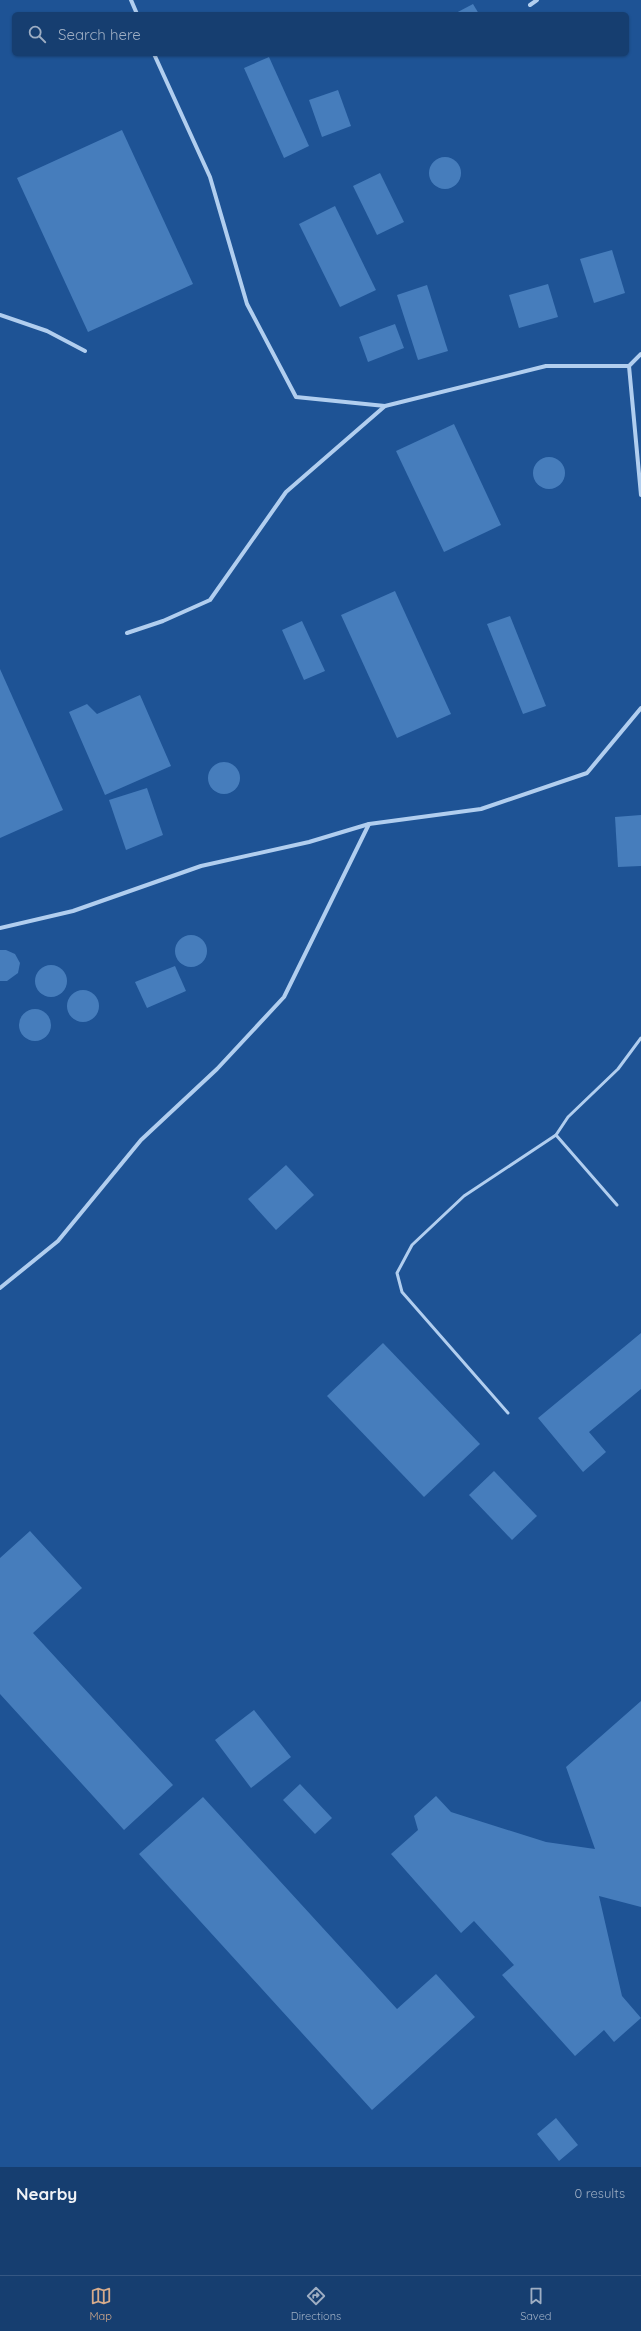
<!DOCTYPE html>
<html lang="en">
<head>
<meta charset="utf-8">
<style>
  body { margin:0; font-family:Quicksand,sans-serif; background:#234978; color:#f1f3f6 }
  .list { margin:0; padding:0; list-style:none }
  h2 { display:flex; justify-content:space-between; align-items:center; height:52px; margin:0; padding:0 16px; font-size:17px }
  h2 small { font-size:13px; font-weight:400; color:#9eaec3 }
  .icon { flex:none; width:22px; height:22px; fill:none; stroke:currentColor; stroke-width:2; stroke-linecap:round; stroke-linejoin:round }
  .map { position:relative; flex:none; width:641px; height:2167px; overflow:hidden }
  .search { position:absolute; background:#163e70; box-shadow:0 1px 3px #0004; left:12px; right:12px; top:12px; height:44px; display:flex; align-items:center; gap:10px; box-sizing:border-box; padding:0 14px; border-radius:6px; color:#9eaec3; font-size:15px }
  .sheet { height:108px; background:#163e70 }
  nav { display:flex; justify-content:space-around; align-items:center; box-sizing:border-box; height:56px; border-top:1px solid #355783; background:#163e70; font-size:11px; color:#9eaec3 }
  nav a { display:grid; justify-items:center; gap:2px }
  nav .on { color:#d6ab8b }
  .map>svg:first-child { display:block }
  .building { fill:#467dbc }
  .lines { fill:none; stroke-linecap:round; stroke-linejoin:round }
  .service { stroke:#b1ceef; stroke-width:3 }
  .minor { stroke:#b1ceef; stroke-width:4 }
</style>
</head>
<body>
<div class="map">
<svg width="641" height="2167" viewBox="0 0 641 2167">
  <rect width="100%" height="100%" fill="#1e5395"/>
  <g class="building">
    <polygon points="473,4 479,14 454,14"/>
    <polygon points="269,57 309,146 284,158 244,68"/>
    <polygon points="338,90 351,126 322,137 309,100"/>
    <polygon points="122,130 193,284 88,332 17,178"/>
    <circle cx="445" cy="173" r="16"/>
    <polygon points="380,173 404,222 377,235 353,186"/>
    <polygon points="335,206 376,290 340,307 299,224"/>
    <polygon points="612,250 625,293 594,303 580,259"/>
    <polygon points="548,284 558,317 519,328 509,295"/>
    <polygon points="427,285 448,351 418,360 397,295"/>
    <polygon points="395,324 404,348 368,362 359,337"/>
    <polygon points="454,424 501,525 444,552 396,451"/>
    <circle cx="549" cy="473" r="16"/>
    <polygon points="395,591 451,714 397,738 341,615"/>
    <polygon points="510,616 546,706 523,714 487,624"/>
    <polygon points="302,621 325,671 304,680 282,630"/>
    <polygon points="0,669 63,810 0,838"/>
    <polygon points="140,695 171,766 105,795 69,712 87,704 97,714"/>
    <circle cx="224" cy="778" r="16"/>
    <polygon points="147,788 163,835 126,850 109,800"/>
    <polygon points="641,815 641,866 618,867 615,817"/>
    <circle cx="191" cy="951" r="16"/>
    <polygon points="0,950 6,950 15,954 20,963 18,973 7,981 0,981"/>
    <circle cx="51" cy="981" r="16"/>
    <polygon points="175,966 186,991 147,1008 135,982"/>
    <circle cx="83" cy="1006" r="16"/>
    <circle cx="35" cy="1025" r="16"/>
    <polygon points="286,1165 314,1195 276,1230 248,1199"/>
    <polygon points="641,1333 641,1389 589,1432 606,1452 583,1472 538,1418"/>
    <polygon points="383,1343 480,1444 424,1497 327,1396"/>
    <polygon points="494,1471 537,1516 512,1540 469,1495"/>
    <polygon points="30,1531 82,1588 33,1633 173,1785 124,1830 0,1694 0,1558"/>
    <polygon points="641,1701 641,1907 599,1896 622,1996 641,2018 614,2042 604,2030 575,2056 502,1975 514,1965 474,1921 461,1933 391,1854 418,1830 414,1816 436,1796 451,1812 546,1842 595,1849 566,1767"/>
    <polygon points="254,1710 291,1757 251,1788 215,1740"/>
    <polygon points="300,1784 332,1818 315,1834 283,1800"/>
    <polygon points="203,1797 397,2009 436,1974 475,2017 372,2110 139,1854"/>
    <polygon points="556,2118 578,2145 559,2161 537,2134"/>
  </g>
  <g class="lines">
    <g class="service">
      <polyline points="617,1205 556,1135 568,1117 618,1069 641,1038"/>
      <polyline points="508,1413 402,1292 397,1273 412,1245 464,1196 556,1135"/>
    </g>
    <g class="minor">
      <polyline points="131,0 137,14"/>
      <polyline points="530,5 537,0"/>
      <polyline points="154,54 210,177 247,304 296,397 385,406"/>
      <polyline points="0,315 47,331 85,351"/>
      <polyline points="641,354 629,366 641,495"/>
      <polyline points="127,633 163,621 210,600 286,492 385,406 546,366 629,366"/>
      <polyline points="0,928 73,911 201,866 309,842 369,824 481,809 587,773 641,708"/>
      <polyline points="0,1288 58,1241 141,1140 217,1069 284,997 369,824"/>
    </g>
  </g>
</svg>
<div class="search"><svg class="icon" aria-label="search" viewBox="0 0 24 24"><circle cx="10" cy="10" r="6"/><path d="M15 15l6 6"/></svg>Search here</div>
</div>
<section class="sheet">
<h2>Nearby<small>0 results</small></h2>
<ul class="list">
</ul>
</section>
<nav>
<a class="on"><svg class="icon" aria-label="map" viewBox="0 0 24 24"><path d="M3 6l6-2 6 2 6-2v14l-6 2-6-2-6 2zM9 4v14M15 6v14"/></svg>Map</a>
<a><svg class="icon" aria-label="directions" viewBox="0 0 24 24"><path d="M12 3l9 9-9 9-9-9zM9 14v-3h6M13 9l2 2-2 2"/></svg>Directions</a>
<a><svg class="icon" aria-label="saved" viewBox="0 0 24 24"><path d="M7 4h10v16l-5-4-5 4z"/></svg>Saved</a>
</nav>
</body>
</html>
